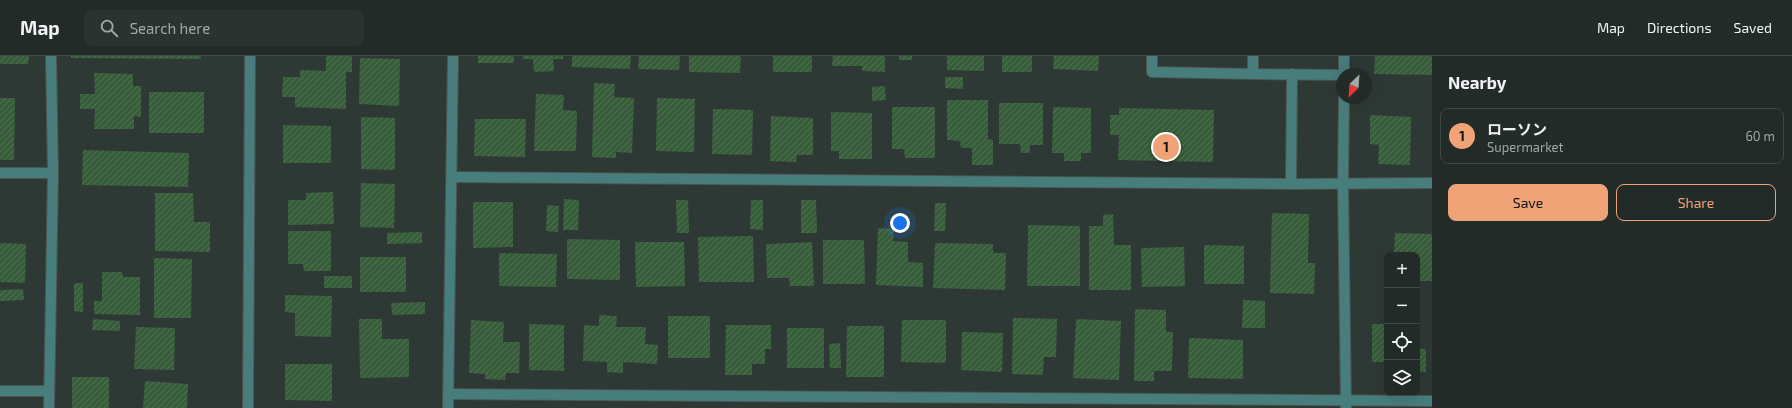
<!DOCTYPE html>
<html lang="en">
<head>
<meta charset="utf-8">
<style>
  body { margin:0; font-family:"Exo 2","Noto Sans JP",sans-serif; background:#2a3330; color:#f1f3f6 }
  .controls { position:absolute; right:12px; bottom:12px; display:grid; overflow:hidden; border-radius:8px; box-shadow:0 4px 16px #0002 }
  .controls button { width:36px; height:36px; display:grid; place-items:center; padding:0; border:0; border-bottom:1px solid #3f4745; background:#222b28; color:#f1f3f6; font:20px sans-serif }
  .compass { position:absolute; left:1336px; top:12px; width:36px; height:36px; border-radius:50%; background:#222b28; box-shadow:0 4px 16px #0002; rotate:205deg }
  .you { position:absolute; left:900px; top:167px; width:14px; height:14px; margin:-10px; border:3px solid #fff; border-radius:50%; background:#1a73e8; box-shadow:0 0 0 6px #1a73e833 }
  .badge { display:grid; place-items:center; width:26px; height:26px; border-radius:50%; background:#efa377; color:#111; font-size:13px; font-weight:700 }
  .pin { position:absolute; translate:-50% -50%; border:2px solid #fff; box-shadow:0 1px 4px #0006 }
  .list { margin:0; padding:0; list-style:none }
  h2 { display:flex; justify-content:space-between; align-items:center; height:52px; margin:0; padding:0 16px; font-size:17px }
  h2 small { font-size:13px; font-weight:400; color:#a2a7a8 }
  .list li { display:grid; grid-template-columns:26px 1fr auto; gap:12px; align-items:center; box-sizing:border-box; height:56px; margin:0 8px 8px; padding:0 8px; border:1px solid #3f4745; border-radius:8px }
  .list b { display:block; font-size:15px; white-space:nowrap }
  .list p { margin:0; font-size:13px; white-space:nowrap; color:#a2a7a8 }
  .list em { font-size:13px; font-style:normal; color:#a2a7a8 }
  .actions { display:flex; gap:8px; padding:12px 16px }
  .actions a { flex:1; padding:9px 0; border:1px solid #efa377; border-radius:8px; text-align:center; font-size:14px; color:#efa377 }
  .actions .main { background:#efa377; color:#111 }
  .icon { flex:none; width:22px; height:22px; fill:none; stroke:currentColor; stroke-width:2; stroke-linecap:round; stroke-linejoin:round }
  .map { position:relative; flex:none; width:1432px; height:352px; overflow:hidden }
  header { display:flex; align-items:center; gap:24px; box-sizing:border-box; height:56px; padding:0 20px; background:#222b28; border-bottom:1px solid #3f4745 }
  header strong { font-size:19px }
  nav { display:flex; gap:22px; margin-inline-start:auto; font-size:14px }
  .search { width:280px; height:36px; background:#2a3330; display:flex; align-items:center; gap:10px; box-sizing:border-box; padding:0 14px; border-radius:8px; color:#a2a7a8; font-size:15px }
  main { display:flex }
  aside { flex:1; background:#222b28 }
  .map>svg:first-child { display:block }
  .building { fill:url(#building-hatch) }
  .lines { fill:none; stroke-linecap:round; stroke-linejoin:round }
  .minor-casing { stroke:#4a5551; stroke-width:12 }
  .minor { stroke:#477e7c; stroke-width:10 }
</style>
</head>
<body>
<header>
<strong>Map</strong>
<div class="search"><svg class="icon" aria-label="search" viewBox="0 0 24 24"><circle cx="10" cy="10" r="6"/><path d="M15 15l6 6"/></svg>Search here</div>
<nav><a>Map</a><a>Directions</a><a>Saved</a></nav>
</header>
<main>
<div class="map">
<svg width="1432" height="352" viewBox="0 0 1432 352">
  <defs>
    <pattern id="building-hatch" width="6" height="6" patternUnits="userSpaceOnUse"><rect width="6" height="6" fill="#385d3a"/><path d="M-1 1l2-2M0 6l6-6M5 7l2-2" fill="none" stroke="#547456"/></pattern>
  </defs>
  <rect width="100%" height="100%" fill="#2e3935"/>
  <g class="building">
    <polygon points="0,0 29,0 28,8 0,8"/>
    <polygon points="71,0 201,0 201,3 71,2"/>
    <polygon points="326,0 352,0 352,16 346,16 346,53 295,51 295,41 282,41 283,21 300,21 300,14 326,15"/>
    <rect x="478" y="0" width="36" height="7"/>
    <polygon points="523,0 563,0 563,3 553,3 554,15 534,16 533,3 523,3"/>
    <polygon points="572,0 631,0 630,13 572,11"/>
    <polygon points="639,0 680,0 679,14 638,13"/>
    <polygon points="689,0 741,0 740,17 689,16"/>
    <rect x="773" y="0" width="39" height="16"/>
    <polygon points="833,0 885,0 885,16 862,15 862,10 832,10"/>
    <rect x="899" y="0" width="13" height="4"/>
    <polygon points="947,0 984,0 984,15 947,14"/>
    <rect x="1002" y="0" width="30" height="16"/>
    <polygon points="1054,0 1099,0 1098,15 1053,13"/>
    <polygon points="1375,0 1432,0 1432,19 1374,18"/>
    <polygon points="360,2 400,3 399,50 359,48"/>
    <polygon points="94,17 133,18 133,30 141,30 141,61 134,60 134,73 94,73 95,53 80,53 80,38 95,38"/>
    <polygon points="945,21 963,21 963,33 945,32"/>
    <polygon points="594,27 615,28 614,41 634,42 632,97 616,96 616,102 592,101"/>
    <polygon points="885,30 886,44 872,45 872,31"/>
    <rect x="149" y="36" width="55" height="41"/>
    <polygon points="536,38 564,39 563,54 577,55 576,95 534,95"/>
    <polygon points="0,42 15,42 14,104 0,104"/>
    <polygon points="657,42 695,43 694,96 656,95"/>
    <polygon points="947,44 988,44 988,83 993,84 993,109 972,109 972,92 961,92 960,85 947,84"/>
    <polygon points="999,47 1043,47 1043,89 1030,89 1030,97 1021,97 1020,88 999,88"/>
    <polygon points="892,51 935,51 935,102 905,102 904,93 892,93"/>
    <polygon points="1053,51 1091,52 1091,97 1081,97 1081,105 1064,105 1064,97 1052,97"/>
    <polygon points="1119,52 1214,54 1213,106 1118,104 1119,79 1110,79 1110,59 1119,59"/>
    <polygon points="713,53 753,54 752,99 712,98"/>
    <polygon points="831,56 872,57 872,103 839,103 839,95 831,95"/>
    <polygon points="1370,59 1411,61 1410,109 1378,108 1379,89 1370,88"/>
    <polygon points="771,60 813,62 813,99 797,99 796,106 770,105"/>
    <polygon points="361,61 395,62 395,114 361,113"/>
    <polygon points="475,63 526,63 525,101 474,100"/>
    <polygon points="283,69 331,70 331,107 283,107"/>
    <polygon points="83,94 189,97 188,131 82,129"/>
    <polygon points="361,127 395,128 394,172 360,171"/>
    <polygon points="333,136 334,168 288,169 288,144 306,144 306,137"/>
    <polygon points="155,137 193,137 194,166 210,166 210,196 155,195"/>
    <polygon points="564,143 579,144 578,174 563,174"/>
    <polygon points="676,144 688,144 689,177 677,177"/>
    <polygon points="751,144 763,144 763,174 750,173"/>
    <polygon points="801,144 816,144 817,177 801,177"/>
    <polygon points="473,146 513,146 513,191 473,192"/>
    <polygon points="935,147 946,147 945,175 934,175"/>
    <polygon points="547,149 559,150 558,176 546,175"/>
    <polygon points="1272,157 1309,158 1308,207 1315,207 1314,238 1270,237"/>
    <polygon points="1113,158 1114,189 1131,189 1131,234 1089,234 1089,170 1103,170 1103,159"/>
    <polygon points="1028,169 1080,170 1080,230 1027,230"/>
    <polygon points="878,172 894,173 893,185 908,186 908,206 923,207 923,231 876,229"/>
    <polygon points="288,175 331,175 331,215 304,215 303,208 288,208"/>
    <polygon points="422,176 422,187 387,188 387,177"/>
    <polygon points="1395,177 1432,178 1432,225 1417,225 1417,199 1394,199"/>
    <polygon points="753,180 754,226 699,226 698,181"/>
    <polygon points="567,183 620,184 620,224 567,223"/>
    <polygon points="823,184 864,184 865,228 823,228"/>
    <polygon points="635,186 684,186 685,230 636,231"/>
    <polygon points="812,186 814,230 790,230 789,222 767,222 766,188"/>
    <polygon points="0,187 26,188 25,227 0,226"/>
    <polygon points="935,187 993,188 993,197 1006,197 1005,234 933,232"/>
    <polygon points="1204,189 1244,190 1244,228 1204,228"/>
    <polygon points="1184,191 1185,230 1142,231 1141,192"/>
    <polygon points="499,197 557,198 556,231 499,230"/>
    <rect x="360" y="201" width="46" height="35"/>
    <polygon points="154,202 192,203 191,262 154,262"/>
    <polygon points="102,216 122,216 123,221 140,221 140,259 94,258 94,245 102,245"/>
    <rect x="324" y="220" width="28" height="12"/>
    <polygon points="74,227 83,227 83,256 74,255"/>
    <polygon points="23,233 24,244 0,245 0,234"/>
    <polygon points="285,239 332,240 331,281 295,280 295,257 285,256"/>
    <polygon points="1243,244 1265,245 1265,272 1242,272"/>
    <polygon points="425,246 425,258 392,259 391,247"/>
    <polygon points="1135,253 1166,254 1166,276 1173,276 1172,315 1154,315 1154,325 1134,325"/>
    <polygon points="599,259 617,260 616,271 646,271 645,288 658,289 657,308 623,306 623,317 607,316 607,306 583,305 584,269 599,270"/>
    <rect x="668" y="260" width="42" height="42"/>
    <polygon points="1013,262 1057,263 1056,301 1044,301 1043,319 1012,318"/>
    <polygon points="93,263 120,265 120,275 92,274"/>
    <polygon points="359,263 382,263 382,283 409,283 409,321 360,322"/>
    <polygon points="1076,263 1121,265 1119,324 1073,322"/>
    <polygon points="471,264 504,266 503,286 520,286 519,317 506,317 505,324 485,323 485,318 469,317"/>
    <polygon points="902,264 946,264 946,307 901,306"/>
    <polygon points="529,268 564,269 564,315 529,314"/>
    <rect x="1372" y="268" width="15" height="38"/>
    <polygon points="726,269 771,269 771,293 765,293 765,308 752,308 752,319 725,319"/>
    <polygon points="847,270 884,270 884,321 846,321"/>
    <polygon points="136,271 175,272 174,314 134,313"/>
    <rect x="787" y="272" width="37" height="40"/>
    <polygon points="962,276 1003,277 1002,316 961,314"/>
    <polygon points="1189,282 1243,284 1243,323 1188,322"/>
    <polygon points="840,287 841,312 830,312 829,288"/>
    <polygon points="1417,292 1426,293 1426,316 1417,316"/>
    <polygon points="285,308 332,308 332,345 285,344"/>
    <rect x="72" y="321" width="37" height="31"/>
    <polygon points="145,325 188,328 187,352 143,352"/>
  </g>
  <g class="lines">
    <defs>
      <g id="minor">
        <polyline points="1152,0 1152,16 1253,18"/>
        <polyline points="1253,0 1253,18 1342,19"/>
        <polyline points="1344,18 1344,0"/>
        <polyline points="1344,42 1343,126 1346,352"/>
        <polyline points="0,117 53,117"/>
        <polyline points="452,121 1291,128 1432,127"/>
        <polyline points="1291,128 1292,18"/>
        <polyline points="0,335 49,335"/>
        <polyline points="448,338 1432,345"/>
        <polyline points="49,352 53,117 51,0"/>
        <polyline points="248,352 250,0"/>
        <polyline points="448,352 453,0"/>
      </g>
    </defs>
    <use href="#minor" class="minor-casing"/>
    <use href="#minor" class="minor"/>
  </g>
</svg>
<div class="controls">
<button>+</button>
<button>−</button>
<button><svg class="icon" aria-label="locate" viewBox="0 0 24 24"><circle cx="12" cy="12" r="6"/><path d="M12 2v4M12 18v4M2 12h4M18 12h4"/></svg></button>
<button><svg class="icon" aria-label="layers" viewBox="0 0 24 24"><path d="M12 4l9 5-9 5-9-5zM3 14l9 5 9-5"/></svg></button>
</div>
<svg class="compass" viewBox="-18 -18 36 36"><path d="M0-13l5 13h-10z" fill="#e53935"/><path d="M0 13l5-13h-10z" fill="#a2a7a8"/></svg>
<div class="you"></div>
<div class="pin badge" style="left:1166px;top:91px">1</div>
</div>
<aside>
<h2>Nearby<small></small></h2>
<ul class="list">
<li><span class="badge">1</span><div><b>ローソン</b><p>Supermarket</p></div><em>60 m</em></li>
</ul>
<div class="actions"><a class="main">Save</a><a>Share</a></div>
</aside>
</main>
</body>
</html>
